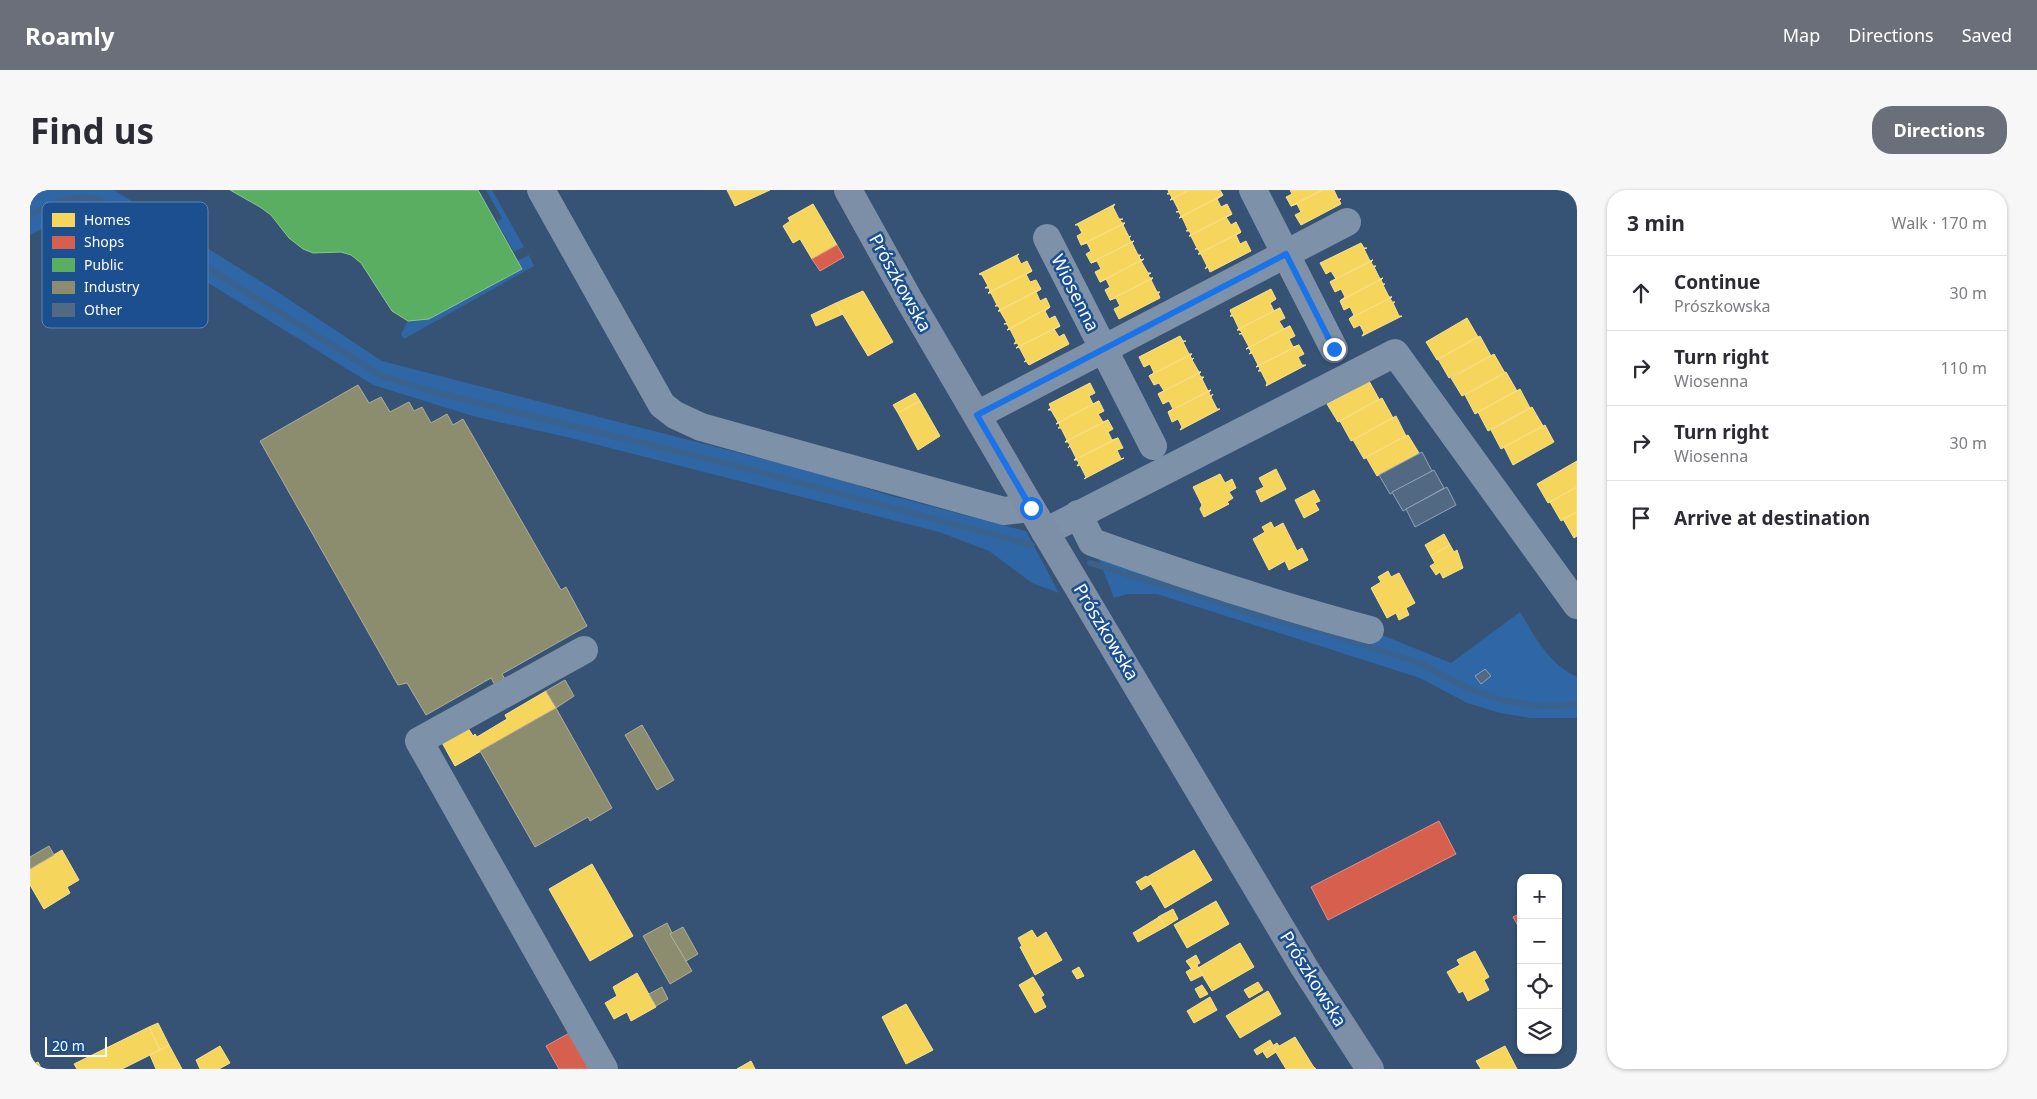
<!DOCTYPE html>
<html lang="en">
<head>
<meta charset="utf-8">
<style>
  body { margin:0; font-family:"Noto Sans",sans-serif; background:#f7f7f7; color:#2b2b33 }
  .controls { position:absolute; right:15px; bottom:15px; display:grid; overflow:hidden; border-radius:10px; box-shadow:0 1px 4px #0004 }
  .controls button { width:45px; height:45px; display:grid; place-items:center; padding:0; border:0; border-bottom:1px solid #e1e1e2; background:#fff; color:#2b2b33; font:25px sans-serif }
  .scale { position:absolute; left:15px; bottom:12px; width:62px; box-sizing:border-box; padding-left:5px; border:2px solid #fff; border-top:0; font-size:14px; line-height:18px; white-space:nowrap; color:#fff; -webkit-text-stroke:4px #1b4f8f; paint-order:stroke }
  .stop { position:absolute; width:15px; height:15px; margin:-11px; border:4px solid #1a73e8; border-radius:50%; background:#fff }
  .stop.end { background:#1a73e8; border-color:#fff; box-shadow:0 1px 5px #0008 }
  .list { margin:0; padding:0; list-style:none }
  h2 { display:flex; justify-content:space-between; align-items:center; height:65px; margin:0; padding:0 20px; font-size:21px }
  h2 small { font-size:16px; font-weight:400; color:#7c7c81 }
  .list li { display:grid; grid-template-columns:32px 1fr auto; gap:15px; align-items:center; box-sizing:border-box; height:75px; padding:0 20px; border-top:1px solid #e1e1e2 }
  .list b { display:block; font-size:19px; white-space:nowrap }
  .list p { margin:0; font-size:16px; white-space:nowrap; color:#7c7c81 }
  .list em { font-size:16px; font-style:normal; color:#7c7c81 }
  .icon { flex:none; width:28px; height:28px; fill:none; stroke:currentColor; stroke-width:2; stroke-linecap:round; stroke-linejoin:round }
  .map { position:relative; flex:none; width:1547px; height:879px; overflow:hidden; border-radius:20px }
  header { display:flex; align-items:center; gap:30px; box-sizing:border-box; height:70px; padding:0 25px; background:#6b6f79; color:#fff }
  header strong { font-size:24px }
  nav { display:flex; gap:28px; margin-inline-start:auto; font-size:18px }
  .intro { display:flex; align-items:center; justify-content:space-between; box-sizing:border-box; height:120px; padding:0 30px }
  h1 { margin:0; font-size:35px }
  .button { padding:12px 22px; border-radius:20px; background:#6b6f79; color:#fff; font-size:18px; font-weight:700 }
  main { display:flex; gap:30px; padding:0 30px }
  aside { flex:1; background:#fff; border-radius:20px; box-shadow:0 1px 4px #0004 }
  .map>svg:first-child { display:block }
  .green { fill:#2f66a5 }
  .homes { fill:#f6d55c; stroke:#f9e28d }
  .shops { fill:#d6604d; stroke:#e29082 }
  .public { fill:#5aae61; stroke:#8cc690 }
  .industry { fill:#8c8c6e; stroke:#aeae9a }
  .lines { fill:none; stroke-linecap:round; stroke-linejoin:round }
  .stream { stroke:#3b618d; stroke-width:6 }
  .building { fill:#526984; stroke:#92a2b6 }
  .minor { stroke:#7d92a8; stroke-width:28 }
  .major { stroke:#7d8ea7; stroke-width:28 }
  .route { stroke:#1a73e8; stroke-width:6 }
  .labels { text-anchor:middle; stroke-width:5; stroke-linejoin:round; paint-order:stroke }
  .street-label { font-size:18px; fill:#fff; stroke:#1b4f8f }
  .key { fill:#1b4f8f; stroke:#5f84b1; stroke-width:1 }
  .key-label { font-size:14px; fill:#fff }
</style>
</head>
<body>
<header>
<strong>Roamly</strong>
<nav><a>Map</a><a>Directions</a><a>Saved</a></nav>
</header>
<div class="intro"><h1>Find us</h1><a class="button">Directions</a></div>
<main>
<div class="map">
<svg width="1547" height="879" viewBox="0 0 1547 879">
  <rect width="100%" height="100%" fill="#365274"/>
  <g class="green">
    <path d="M9,0H84L243,99L352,171L795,285L858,305L996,341L1029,403L1002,393L959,361L909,342L541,248L446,227L343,195L109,50C67,31 43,20 0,45V5Z"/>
    <polygon points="456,0 462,0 494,57 484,62 467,32 472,28"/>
    <polygon points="499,65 504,76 374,149 371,144 378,131 399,129 491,79 487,71"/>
    <path d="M1062,352L1340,440L1421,473L1490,422C1505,447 1519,474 1547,487V528H1500L1470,523L1437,513L1390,488L1127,404H1097L1084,408Z"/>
  </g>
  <g class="homes">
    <polygon points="697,0 740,0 705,16"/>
    <polygon points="1138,0 1159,0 1140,10 1142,8 1140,4 1137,4 1139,3"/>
    <polygon points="1159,0 1190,0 1193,5 1149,28 1151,26 1149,22 1146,22 1149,21 1143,9 1140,10"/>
    <polygon points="1260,0 1293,0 1261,16 1256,7 1262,4"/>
    <polygon points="1293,0 1304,0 1308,9 1311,9 1309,10 1311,14 1271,35 1265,25 1271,22 1267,14 1261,16"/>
    <polygon points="1193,5 1187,9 1191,17 1197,14 1202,24 1159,46 1161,44 1159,41 1156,41 1158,40 1152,27 1149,28"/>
    <polygon points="783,14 807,55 782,69 770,49 763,53 753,36 760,31 758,28"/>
    <polygon points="1085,14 1083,17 1089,29 1093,29 1090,30 1092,33 1095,33 1051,55 1047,46 1052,43 1048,35 1045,35"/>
    <polygon points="1202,24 1196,27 1201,35 1206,32 1211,42 1168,64 1170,63 1168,59 1165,59 1167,58 1161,46 1159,46"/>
    <polygon points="1095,33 1093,35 1099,47 1101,46 1099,48 1101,52 1104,51 1061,73 1056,64 1061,61 1057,53 1051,55"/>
    <polygon points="1211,42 1206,45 1210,54 1216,51 1221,61 1180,82 1178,77 1175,79 1177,76 1171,64 1168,64"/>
    <polygon points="1104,51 1102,53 1108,65 1111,65 1109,67 1111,70 1114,69 1070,92 1065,82 1071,79 1067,71 1061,73"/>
    <polygon points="1331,53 1334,58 1337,58 1334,59 1340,71 1343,70 1300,92 1306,89 1301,81 1296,84 1290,73"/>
    <polygon points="989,64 987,66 991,74 997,71 1002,81 958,103 960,101 959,98 955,98 958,96 952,85 949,84"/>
    <polygon points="1114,69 1111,71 1118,83 1121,83 1118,85 1120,88 1123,88 1080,110 1075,100 1080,97 1076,89 1070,92"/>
    <polygon points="1343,70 1341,72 1343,76 1346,76 1344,77 1350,89 1353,88 1310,111 1315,107 1311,99 1305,102 1300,92"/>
    <polygon points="1002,81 996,84 1000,92 1006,90 1011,99 968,121 970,119 968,116 965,116 967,115 961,103 958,103"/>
    <polygon points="1123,88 1121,90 1127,102 1130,102 1128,103 1130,108 1089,129 1084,119 1090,116 1086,108 1080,110"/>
    <polygon points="1353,88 1351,90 1353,94 1355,94 1353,95 1359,107 1362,107 1319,129 1324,125 1320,117 1314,120 1310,111"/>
    <polygon points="1011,99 1006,102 1010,111 1016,108 1020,117 977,140 979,138 977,134 974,134 977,133 970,121 968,121"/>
    <polygon points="1241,99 1246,109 1240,113 1244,121 1250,118 1207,140 1209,139 1203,126 1200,126 1202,125 1200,120"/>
    <polygon points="833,101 863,152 838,166 806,113"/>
    <polygon points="1362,107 1360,108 1362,112 1365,112 1363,113 1369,126 1372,126 1332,146 1334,143 1330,135 1324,138 1319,129"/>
    <polygon points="806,113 813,124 786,136 781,125"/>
    <polygon points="1020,117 1015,121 1019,129 1025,126 1030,136 986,158 989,156 987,153 984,154 986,151 980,139 977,140"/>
    <polygon points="1250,118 1255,128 1249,131 1254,139 1260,136 1216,159 1219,157 1212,144 1209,144 1212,143 1210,140 1207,140"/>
    <polygon points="1437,128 1448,147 1407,170 1396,152"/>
    <polygon points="1030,136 1024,139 1029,147 1034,144 1039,154 999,175 996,171 994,172 996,170 989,157 986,158"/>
    <polygon points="1260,136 1265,146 1259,149 1263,157 1269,155 1226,177 1228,175 1222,163 1219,164 1221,162 1219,158 1216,159"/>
    <polygon points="1150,146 1153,151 1156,151 1153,152 1159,164 1162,164 1119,186 1124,183 1120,174 1114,177 1109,167"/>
    <polygon points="1450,146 1461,166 1419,188 1408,169"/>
    <polygon points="1269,155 1274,164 1268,167 1272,175 1276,175 1236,196 1237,193 1231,181 1228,181 1230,180 1229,176 1226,177"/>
    <polygon points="1162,164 1160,166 1162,169 1164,168 1162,170 1169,182 1171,182 1128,204 1134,201 1129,193 1124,195 1119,186"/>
    <polygon points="1464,164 1475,183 1432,206 1421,188"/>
    <polygon points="1171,182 1169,184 1171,187 1174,187 1172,189 1178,201 1181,200 1138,222 1143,219 1139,211 1133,214 1128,204"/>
    <polygon points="1476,182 1487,201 1445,224 1435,205"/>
    <polygon points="1339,191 1349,209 1308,232 1297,214"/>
    <polygon points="1060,193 1065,203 1059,206 1063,214 1069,211 1026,234 1028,232 1021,220 1018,220 1021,218 1019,214"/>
    <polygon points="1490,199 1500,218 1458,241 1448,222"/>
    <polygon points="1181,200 1179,202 1180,206 1183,204 1181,207 1187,219 1190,219 1150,240 1152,237 1148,229 1142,232 1138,222"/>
    <polygon points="885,203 890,211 868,223 863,215"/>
    <polygon points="1352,208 1363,228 1321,251 1310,231"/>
    <polygon points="890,211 910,246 888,260 868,223"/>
    <polygon points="1069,211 1074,221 1068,224 1073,232 1078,230 1035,252 1037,250 1031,238 1028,238 1030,237 1029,233 1026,234"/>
    <polygon points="1502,217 1513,236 1471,259 1461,240"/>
    <polygon points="1366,226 1376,246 1334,269 1323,250"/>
    <polygon points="1078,230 1083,239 1078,242 1082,250 1088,248 1044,270 1046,268 1040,256 1038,258 1040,255 1038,252 1035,252"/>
    <polygon points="1515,235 1524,252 1483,275 1474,257"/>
    <polygon points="1378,245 1389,263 1347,286 1336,267"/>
    <polygon points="1088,248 1093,258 1087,260 1091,269 1094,268 1054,289 1056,287 1050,275 1047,276 1049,273 1047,270 1044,270"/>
    <polygon points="1547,271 1547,297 1518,313 1507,294"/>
    <polygon points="1246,279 1256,299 1231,312 1226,301 1234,297 1229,288"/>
    <polygon points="1190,284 1195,293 1202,289 1206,298 1199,302 1203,308 1197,312 1199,314 1174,327 1170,319 1172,315 1163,297"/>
    <polygon points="1547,297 1547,322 1531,331 1520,312"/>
    <polygon points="1284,300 1290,311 1285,313 1289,320 1274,328 1265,310"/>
    <polygon points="1547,322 1547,346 1544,348 1533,329"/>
    <polygon points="1241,332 1244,338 1253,333 1267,361 1272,358 1278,370 1259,380 1255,371 1239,380 1223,349 1235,342 1232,337"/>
    <polygon points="1414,344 1420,355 1401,366 1395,355"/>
    <polygon points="1420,355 1424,362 1427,360 1433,378 1413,388 1410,382 1406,385 1400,376 1405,373 1401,366"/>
    <polygon points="1358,381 1361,387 1369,383 1385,413 1376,418 1379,425 1369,430 1366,423 1357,428 1341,398 1351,392 1348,387"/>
    <polygon points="516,501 526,518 425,576 410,549 438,538 443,546 445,544 447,547 477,529 475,525"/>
    <polygon points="32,660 49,690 37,697 40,703 14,719 0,695 0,679"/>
    <polygon points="1164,660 1182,690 1135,718 1117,687"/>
    <polygon points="562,674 603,746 560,771 519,699"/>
    <polygon points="1116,686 1121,694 1111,700 1106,692"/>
    <polygon points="1186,711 1199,734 1157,758 1144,735"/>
    <polygon points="1143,719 1148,729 1135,737 1128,727"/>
    <polygon points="1129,727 1135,737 1108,752 1103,743"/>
    <polygon points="1002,740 1007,748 1016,742 1032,770 1005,785 990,757 992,756 988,748"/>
    <polygon points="1210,753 1224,777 1182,801 1168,778"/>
    <polygon points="1445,761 1459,787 1454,790 1459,800 1438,811 1433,801 1429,803 1417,782 1430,775 1427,770"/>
    <polygon points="1166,765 1170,773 1161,778 1156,771"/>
    <polygon points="1167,775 1173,785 1161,791 1156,782"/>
    <polygon points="1049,777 1054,786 1047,789 1042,781"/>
    <polygon points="607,783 626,817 601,831 597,822 584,829 575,813 587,806 583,797"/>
    <polygon points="1003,787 1014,805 1011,807 1016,817 1005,823 989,795"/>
    <polygon points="1228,792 1233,800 1219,808 1214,800"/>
    <polygon points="1172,795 1178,804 1170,808 1165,799"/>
    <polygon points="1238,801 1251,824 1210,848 1196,826"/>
    <polygon points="1180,807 1187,820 1164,833 1157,821"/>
    <polygon points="876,814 903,860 876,874 852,827"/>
    <polygon points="128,833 139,855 130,860 119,837"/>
    <polygon points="119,837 130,860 92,879 47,879 44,874"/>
    <polygon points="1265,847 1283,876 1286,879 1256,879 1244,859"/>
    <polygon points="1240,850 1243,855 1227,865 1224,860"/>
    <polygon points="1247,853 1249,856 1244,859 1246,862 1237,868 1233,862"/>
    <polygon points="139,855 152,879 126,879 120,865"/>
    <polygon points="190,856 200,873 189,879 170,879 166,870"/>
    <polygon points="1475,856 1487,879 1451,879 1446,871"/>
    <polygon points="721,871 725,879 707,879"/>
    <polygon points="8,872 11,878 0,879 0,876"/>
  </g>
  <g class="shops">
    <polygon points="807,55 814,67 790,81 782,69"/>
    <polygon points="1409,631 1426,664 1298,730 1281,697"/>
    <polygon points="1491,723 1491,741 1483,727"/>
    <polygon points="543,841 564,879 529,879 516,856"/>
  </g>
  <polygon class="public" points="200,0 448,0 492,79 399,129 378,131 362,121 331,73 321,65 311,62 283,63 273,59 259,48 241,25 230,17"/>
  <g class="industry">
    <polygon points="328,195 339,213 351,207 360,222 379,212 384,221 392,217 401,233 417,224 423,235 433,229 531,400 536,397 557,436 472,484 475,489 465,495 461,488 396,525 377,493 368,495 230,251"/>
    <polygon points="535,490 544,506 526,518 516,501"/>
    <polygon points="526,518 582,618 560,631 558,627 505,657 450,561"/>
    <polygon points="612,535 644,590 627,600 595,545"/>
    <polygon points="19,656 24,665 0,679 0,667"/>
    <polygon points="637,733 642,743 640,744 662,781 640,794 613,746"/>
    <polygon points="653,737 668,764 656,771 640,744"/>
    <polygon points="632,797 638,809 626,816 619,804"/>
  </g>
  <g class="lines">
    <g class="stream">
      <path d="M0,25C24,12 39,4 67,9L352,186L408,203L703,275L1002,355"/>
      <polyline points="1060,373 1180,409 1228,426 1291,441 1390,473 1437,498 1472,510 1508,516 1547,515"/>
    </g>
  </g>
  <g class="building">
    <polygon points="1392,262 1402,281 1360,304 1349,285"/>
    <polygon points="1404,280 1414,298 1373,321 1362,302"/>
    <polygon points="1417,297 1426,315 1385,337 1376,319"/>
    <polygon points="1455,479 1461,486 1451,494 1445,486"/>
  </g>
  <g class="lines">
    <g class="minor">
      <polyline points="511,0 632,215 645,225 671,237 974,321 1001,318"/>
      <polyline points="1223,0 1304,159"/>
      <polyline points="1017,48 1123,256"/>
      <polyline points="947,225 1317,32"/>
      <path d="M1048,324L1062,352C1154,385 1246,415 1340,440"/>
      <polyline points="1015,342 1365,163 1547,415"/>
      <polyline points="554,460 389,551 574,879"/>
    </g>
    <polyline class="major" points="818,0 878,108 1001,318 1274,777 1340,879"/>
  </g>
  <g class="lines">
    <polyline class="route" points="1001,318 947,225 1256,64 1304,159"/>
  </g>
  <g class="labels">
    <g class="street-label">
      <text transform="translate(870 93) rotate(61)" y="6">Prószkowska</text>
      <text transform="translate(1045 103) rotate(63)" y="6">Wiosenna</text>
      <text transform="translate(1076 442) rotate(59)" y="6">Prószkowska</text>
      <text transform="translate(1283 789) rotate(58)" y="6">Prószkowska</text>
    </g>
  </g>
  <rect x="12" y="12" width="166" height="126" rx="8" class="key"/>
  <rect x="22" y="23" width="23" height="14" fill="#f6d55c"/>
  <rect x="22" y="46" width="23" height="13" fill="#d6604d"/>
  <rect x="22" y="68" width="23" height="14" fill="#5aae61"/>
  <rect x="22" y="91" width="23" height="13" fill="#8c8c6e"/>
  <rect x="22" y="113" width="23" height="14" fill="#526984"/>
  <g class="key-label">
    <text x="54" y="35">Homes</text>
    <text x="54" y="57">Shops</text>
    <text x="54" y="80">Public</text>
    <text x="54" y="102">Industry</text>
    <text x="54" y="125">Other</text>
  </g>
</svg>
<div class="controls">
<button>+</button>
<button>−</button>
<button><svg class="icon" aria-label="locate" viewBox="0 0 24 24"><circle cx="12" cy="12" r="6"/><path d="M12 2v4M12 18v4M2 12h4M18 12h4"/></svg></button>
<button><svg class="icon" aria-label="layers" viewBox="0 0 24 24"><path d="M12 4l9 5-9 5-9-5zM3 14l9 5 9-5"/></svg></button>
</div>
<div class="scale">20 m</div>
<div class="stop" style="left:1001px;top:318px"></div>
<div class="stop end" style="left:1304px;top:159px"></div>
</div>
<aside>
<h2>3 min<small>Walk · 170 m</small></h2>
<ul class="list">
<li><svg class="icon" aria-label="ahead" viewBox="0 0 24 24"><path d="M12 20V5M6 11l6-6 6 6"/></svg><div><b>Continue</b><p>Prószkowska</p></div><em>30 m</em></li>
<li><svg class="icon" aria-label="right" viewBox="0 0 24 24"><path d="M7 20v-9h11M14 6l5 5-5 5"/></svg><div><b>Turn right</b><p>Wiosenna</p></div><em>110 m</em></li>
<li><svg class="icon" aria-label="right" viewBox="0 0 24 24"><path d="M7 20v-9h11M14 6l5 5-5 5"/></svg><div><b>Turn right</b><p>Wiosenna</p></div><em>30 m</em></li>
<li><svg class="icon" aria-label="arrive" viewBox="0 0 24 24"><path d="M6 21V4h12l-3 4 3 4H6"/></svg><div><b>Arrive at destination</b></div></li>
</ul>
</aside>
</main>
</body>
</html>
